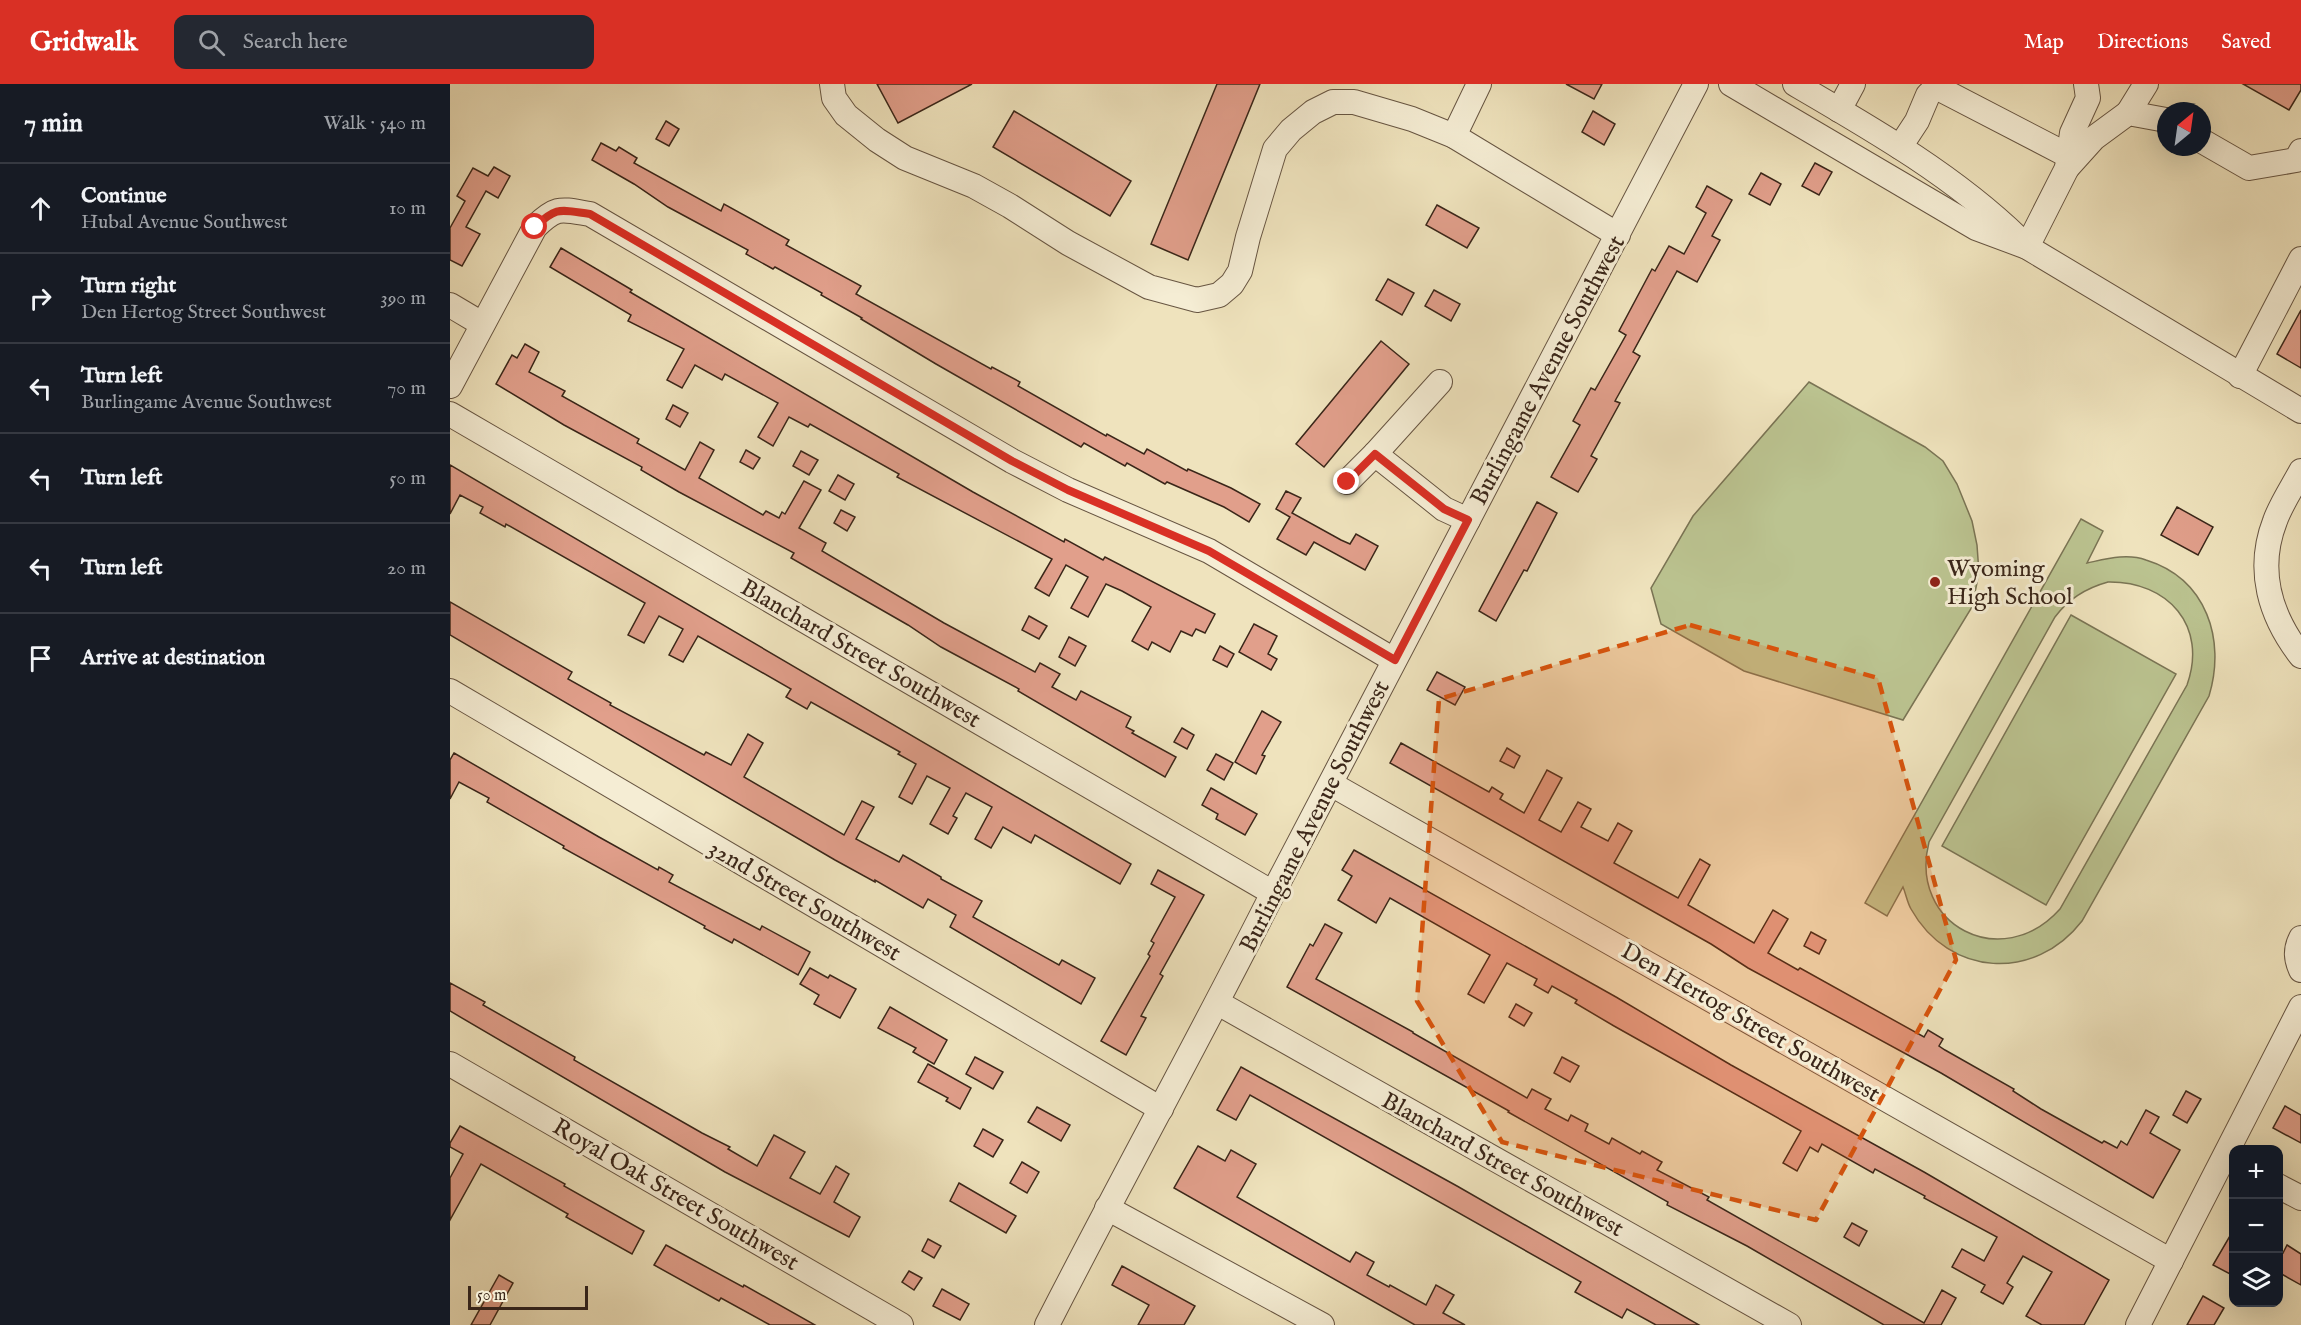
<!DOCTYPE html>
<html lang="en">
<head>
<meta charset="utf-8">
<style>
  body { margin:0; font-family:"IM FELL English",serif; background:#242831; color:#f1f3f6 }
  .controls { position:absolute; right:18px; bottom:18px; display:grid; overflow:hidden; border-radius:12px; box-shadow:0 6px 24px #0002 }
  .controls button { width:54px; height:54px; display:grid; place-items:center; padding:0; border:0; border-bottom:2px solid #363941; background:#171b24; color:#f1f3f6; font:30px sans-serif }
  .compass { position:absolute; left:1707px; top:18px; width:54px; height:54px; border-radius:50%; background:#171b24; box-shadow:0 6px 24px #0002; rotate:29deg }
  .scale { position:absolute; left:18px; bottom:15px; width:120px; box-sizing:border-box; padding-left:6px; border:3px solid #3a2619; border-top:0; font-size:16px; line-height:21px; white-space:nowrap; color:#3a2619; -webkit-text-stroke:4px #f5edd4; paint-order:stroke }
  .stop { position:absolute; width:18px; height:18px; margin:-14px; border:4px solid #d93025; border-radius:50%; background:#fff }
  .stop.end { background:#d93025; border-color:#fff; box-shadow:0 2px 6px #0008 }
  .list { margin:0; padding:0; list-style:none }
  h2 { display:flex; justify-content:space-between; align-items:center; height:78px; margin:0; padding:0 24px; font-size:26px }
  h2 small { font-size:20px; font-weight:400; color:#9ea1a6 }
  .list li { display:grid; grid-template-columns:39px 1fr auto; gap:18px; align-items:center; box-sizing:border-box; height:90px; padding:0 24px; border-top:2px solid #363941 }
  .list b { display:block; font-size:22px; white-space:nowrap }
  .list p { margin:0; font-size:20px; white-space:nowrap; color:#9ea1a6 }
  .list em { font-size:20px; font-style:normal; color:#9ea1a6 }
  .icon { flex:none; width:33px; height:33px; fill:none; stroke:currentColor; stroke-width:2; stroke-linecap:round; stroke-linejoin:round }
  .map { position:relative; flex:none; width:1851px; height:1241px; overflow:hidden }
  header { display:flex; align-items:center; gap:36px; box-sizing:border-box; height:84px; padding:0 30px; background:#d93025; color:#fff }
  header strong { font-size:28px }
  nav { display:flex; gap:33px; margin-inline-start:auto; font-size:21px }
  .search { width:420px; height:54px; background:#242831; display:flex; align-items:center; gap:15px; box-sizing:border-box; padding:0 21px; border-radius:12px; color:#9ea1a6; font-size:22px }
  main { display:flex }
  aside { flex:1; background:#171b24 }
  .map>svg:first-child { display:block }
  .green { fill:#bbc390; stroke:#7a7454; stroke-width:1.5; fill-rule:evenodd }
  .building { fill:#e19f8b; stroke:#3a2619; stroke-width:1.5 }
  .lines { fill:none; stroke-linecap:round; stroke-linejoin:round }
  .minor-casing { stroke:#675542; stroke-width:26 }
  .minor { stroke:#f5edd4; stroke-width:24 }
  .route { stroke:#d93025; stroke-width:8 }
  .marked { fill:#d7540d; fill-opacity:0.2; stroke:#d7540d; stroke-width:4.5; stroke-dasharray:12 8; stroke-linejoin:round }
  .poi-dot { fill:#8f2418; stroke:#f5edd4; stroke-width:2 }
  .labels { text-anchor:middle; stroke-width:6; stroke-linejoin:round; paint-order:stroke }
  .street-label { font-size:24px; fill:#3a2619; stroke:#f5edd4 }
  .poi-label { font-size:24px; fill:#3a2619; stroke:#f5edd4; text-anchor:start }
</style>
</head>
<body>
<header>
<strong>Gridwalk</strong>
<div class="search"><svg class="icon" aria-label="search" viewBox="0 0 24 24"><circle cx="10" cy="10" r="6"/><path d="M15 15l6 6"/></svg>Search here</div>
<nav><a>Map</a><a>Directions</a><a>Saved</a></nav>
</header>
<main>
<aside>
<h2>7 min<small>Walk · 540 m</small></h2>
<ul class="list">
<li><svg class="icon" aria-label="ahead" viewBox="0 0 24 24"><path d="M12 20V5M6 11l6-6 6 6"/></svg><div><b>Continue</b><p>Hubal Avenue Southwest</p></div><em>10 m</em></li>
<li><svg class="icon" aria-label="right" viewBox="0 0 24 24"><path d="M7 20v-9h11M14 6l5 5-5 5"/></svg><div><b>Turn right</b><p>Den Hertog Street Southwest</p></div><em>390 m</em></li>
<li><svg class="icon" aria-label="left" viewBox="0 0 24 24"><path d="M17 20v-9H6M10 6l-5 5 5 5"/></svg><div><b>Turn left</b><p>Burlingame Avenue Southwest</p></div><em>70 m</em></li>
<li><svg class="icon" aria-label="left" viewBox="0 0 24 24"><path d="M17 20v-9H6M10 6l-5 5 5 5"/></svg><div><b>Turn left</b></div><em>50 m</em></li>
<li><svg class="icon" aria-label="left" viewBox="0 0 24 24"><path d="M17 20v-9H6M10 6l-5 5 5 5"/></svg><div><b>Turn left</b></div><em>20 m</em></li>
<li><svg class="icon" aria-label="arrive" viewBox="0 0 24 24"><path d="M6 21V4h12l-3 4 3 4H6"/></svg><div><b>Arrive at destination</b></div></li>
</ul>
</aside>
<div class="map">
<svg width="1851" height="1241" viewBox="0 0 1851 1241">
  <rect width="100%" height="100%" fill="#efe3bd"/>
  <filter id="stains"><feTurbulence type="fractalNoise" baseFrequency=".00333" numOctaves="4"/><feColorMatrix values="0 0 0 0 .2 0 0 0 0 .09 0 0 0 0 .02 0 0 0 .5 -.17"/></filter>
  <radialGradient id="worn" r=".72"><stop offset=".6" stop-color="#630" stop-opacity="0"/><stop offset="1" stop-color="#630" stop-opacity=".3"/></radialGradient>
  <g class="green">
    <polygon points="1359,298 1475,363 1493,377 1507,400 1522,437 1527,461 1529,489 1522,523 1453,636 1294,587 1211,540 1201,504 1243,432"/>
    <path d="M1631,435L1653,447L1637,479C1656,475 1677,469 1696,476C1757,495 1776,556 1759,612L1632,837C1585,898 1499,893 1461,825C1457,818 1456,810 1453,803L1437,832L1415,819ZM1658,498C1718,497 1758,542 1737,601L1610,825C1552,890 1458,841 1479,758L1605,533C1619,514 1636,504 1658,498Z"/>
    <polygon points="1621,531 1726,590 1596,821 1492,762"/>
  </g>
  <g class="building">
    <polygon points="427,0 522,0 448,39"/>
    <polygon points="767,0 810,0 738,176 701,160"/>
    <polygon points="1116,0 1152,0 1144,15"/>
    <polygon points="1793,0 1851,0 1851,6 1839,26"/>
    <polygon points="564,27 681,97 660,132 543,63"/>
    <polygon points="1143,27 1165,40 1154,61 1132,48"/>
    <polygon points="216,37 229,45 219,62 206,55"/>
    <polygon points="151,59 166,67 169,63 187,74 184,79 271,127 274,120 339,156 336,161 411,202 406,210 541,285 542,283 570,298 568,302 656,352 657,350 694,370 697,365 737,387 738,385 781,404 810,420 799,438 774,423 717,398 715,400 677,379 675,382 634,359 631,363 486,280 411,235 412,234 371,211 372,209 325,183 323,185 296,170 298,166 218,123 184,100 142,76"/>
    <polygon points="1365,79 1382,88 1369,111 1352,102"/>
    <polygon points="44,83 60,92 48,114 36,107 16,143 30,150 12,182 0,176 0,144 15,117 7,112 23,84 38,92"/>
    <polygon points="1311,89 1331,100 1320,121 1299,110"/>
    <polygon points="1257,102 1282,116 1262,152 1270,156 1247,198 1227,187 1183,268 1190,272 1165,317 1170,319 1141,372 1147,375 1128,408 1101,393 1130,341 1123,337 1141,304 1145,306 1176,251 1169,247 1202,185 1205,187 1219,162 1234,170 1256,129 1246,123"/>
    <polygon points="987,121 1029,144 1017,164 976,141"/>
    <polygon points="111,164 182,206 180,208 523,408 614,458 615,455 653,476 655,473 765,530 755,549 746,545 742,552 731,547 720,568 702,558 698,566 682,557 701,523 672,507 656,500 638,533 621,524 638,493 616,481 599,512 585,504 602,475 447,393 449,390 360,340 358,343 339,333 323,362 308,353 328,319 275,290 272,296 245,281 232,304 217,296 234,265 178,237 181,231 100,183"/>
    <polygon points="938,195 964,209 952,231 926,216"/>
    <polygon points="984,206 1010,220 1001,237 975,222"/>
    <polygon points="1851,226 1851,284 1827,270"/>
    <polygon points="931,257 959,280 874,383 846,360"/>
    <polygon points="75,260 89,268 79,288 115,307 112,312 189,355 187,359 235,386 250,358 264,366 249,394 313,431 316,427 329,434 332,428 335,430 354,397 371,406 349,444 376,459 372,467 494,539 585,588 590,579 610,590 602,603 626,616 631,607 681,633 676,643 684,647 682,649 726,673 715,693 568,607 569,605 491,563 458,541 341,474 344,469 229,408 191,386 192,383 114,341 46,300 62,271 67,274"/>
    <polygon points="223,321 238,329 230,343 216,335"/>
    <polygon points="296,366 310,374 303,385 290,378"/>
    <polygon points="351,367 368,376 359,391 343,382"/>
    <polygon points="0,381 681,780 670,800 585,751 581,759 553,743 541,764 525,755 542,723 516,709 503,732 507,734 498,750 480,740 500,704 477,692 462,720 449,713 466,680 448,670 450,668 361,618 357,625 336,613 341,605 248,552 233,578 219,571 233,545 209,532 194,559 178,551 195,519 56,440 55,443 30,429 33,423 10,411 0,430"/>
    <polygon points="388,391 404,400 395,416 379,407"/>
    <polygon points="836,407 851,414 842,429 891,456 900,460 906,450 928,462 915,486 864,458 856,471 827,455 840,433 826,425"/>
    <polygon points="1087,418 1107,429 1077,487 1074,486 1046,537 1029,527"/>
    <polygon points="1727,423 1763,443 1748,471 1711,451"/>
    <polygon points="391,426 405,433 397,447 384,439"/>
    <polygon points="0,518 122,588 118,595 161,619 160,621 254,671 256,668 281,681 298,650 313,659 294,693 394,751 412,717 424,723 406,755 449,778 453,771 491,793 491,795 532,817 523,833 609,881 612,876 645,894 631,920 500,843 506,831 478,815 473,824 425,796 425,798 385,776 0,551"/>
    <polygon points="579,532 597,542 589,555 572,546"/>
    <polygon points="804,540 827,552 818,570 827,575 821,586 789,568"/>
    <polygon points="619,553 636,562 625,582 609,573"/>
    <polygon points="770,562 784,570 777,583 763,576"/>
    <polygon points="987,588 1015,603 1005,621 977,606"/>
    <polygon points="812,627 831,638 812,671 815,672 806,690 785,678"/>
    <polygon points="732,644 744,651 737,665 724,658"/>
    <polygon points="951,659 1039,708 1042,703 1053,710 1050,715 1074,729 1097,686 1112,694 1089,736 1111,748 1128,718 1141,725 1131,743 1158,757 1168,739 1182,747 1164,779 1228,814 1250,775 1260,781 1238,821 1304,859 1323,826 1338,835 1318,869 1348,886 1350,884 1474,953 1478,946 1493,955 1489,962 1495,966 1564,1005 1563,1007 1591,1025 1652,1059 1654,1057 1667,1064 1671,1057 1677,1061 1696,1026 1709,1033 1700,1049 1730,1066 1703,1114 1491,989 1298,884 1261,860 940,679"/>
    <polygon points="1057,664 1070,672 1064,684 1050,677"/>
    <polygon points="4,669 149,753 208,786 209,783 223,791 219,798 310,846 312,842 360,868 348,891 284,855 282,859 254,844 255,842 113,764 114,762 37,718 39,714 9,698 0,715 0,676"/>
    <polygon points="766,670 783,679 774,696 757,686"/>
    <polygon points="761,704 807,730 795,751 766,735 768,730 752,721"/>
    <polygon points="904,766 1166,913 1281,981 1474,1088 1659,1196 1634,1241 1592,1241 1576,1232 1602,1188 1573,1172 1557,1199 1563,1203 1553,1220 1531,1208 1535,1201 1502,1183 1512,1165 1534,1177 1547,1153 1474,1114 1475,1112 1425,1085 1423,1089 1372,1060 1368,1068 1360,1063 1347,1087 1333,1079 1351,1047 1164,942 1125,919 1127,916 1102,902 1098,909 1084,901 1087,895 1057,879 1034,919 1018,910 1040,871 940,814 926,839 888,816 902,792 892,786"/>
    <polygon points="708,786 754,811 710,890 713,892 691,932 696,934 676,971 651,957 700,872 698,870 704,859 701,857 725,813 701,800"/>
    <polygon points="875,840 892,849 866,895 963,948 963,949 1077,1014 1082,1005 1101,1015 1095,1025 1118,1037 1121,1031 1138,1040 1135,1047 1159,1060 1162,1054 1190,1070 1192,1067 1212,1078 1207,1086 1259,1113 1257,1116 1474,1239 1492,1206 1506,1214 1491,1241 1434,1241 1297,1162 1217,1121 1218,1118 1058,1028 1059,1027 837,903 860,860 863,862"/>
    <polygon points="1361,848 1376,856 1369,870 1354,862"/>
    <polygon points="360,884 378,894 380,891 406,905 390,934 364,920 369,911 350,900"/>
    <polygon points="0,899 35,918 33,921 125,973 124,976 252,1049 280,1063 278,1065 307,1082 324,1051 355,1068 340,1094 370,1110 386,1082 399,1090 384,1118 410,1133 399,1153 275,1088 0,927"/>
    <polygon points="1066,920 1082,929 1074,942 1059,933"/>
    <polygon points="440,923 497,956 484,980 463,968 466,964 428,944"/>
    <polygon points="525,973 553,988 543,1005 516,990"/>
    <polygon points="1112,973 1129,982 1120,998 1104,989"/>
    <polygon points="478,980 521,1004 510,1025 496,1017 498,1014 468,998"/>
    <polygon points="791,983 1007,1102 1249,1241 1206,1241 1177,1225 1172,1234 1125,1208 1131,1198 800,1011 786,1036 767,1026"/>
    <polygon points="1736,1007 1751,1015 1737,1039 1723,1031"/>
    <polygon points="1835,1022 1851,1031 1851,1059 1823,1044"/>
    <polygon points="587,1023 620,1041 611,1057 578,1038"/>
    <polygon points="10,1042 115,1100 114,1102 194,1147 182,1170 116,1133 118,1130 31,1080 0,1136 0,1094 13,1070 0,1063 0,1059"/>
    <polygon points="533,1045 553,1056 543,1073 524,1062"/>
    <polygon points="748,1062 775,1077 781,1066 806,1080 787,1113 900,1178 906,1168 924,1178 917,1191 939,1203 940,1201 976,1221 986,1201 1004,1211 993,1229 1015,1241 965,1241 724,1104"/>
    <polygon points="572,1078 589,1088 577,1109 560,1099"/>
    <polygon points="509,1099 566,1132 556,1149 500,1117"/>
    <polygon points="1402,1139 1417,1147 1409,1162 1394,1153"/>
    <polygon points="1784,1145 1784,1192 1763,1181"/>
    <polygon points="478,1155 491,1162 484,1174 472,1167"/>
    <polygon points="216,1161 293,1203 294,1201 365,1241 320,1241 271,1214 269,1217 204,1181"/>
    <polygon points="1837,1161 1851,1170 1851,1201 1828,1188 1828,1166 1833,1169"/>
    <polygon points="672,1182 745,1222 734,1241 688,1241 699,1221 662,1201"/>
    <polygon points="459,1187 472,1194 464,1206 452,1198"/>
    <polygon points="49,1191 63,1199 40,1241 21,1241"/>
    <polygon points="492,1205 519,1220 510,1236 483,1222"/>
    <polygon points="1753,1212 1774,1224 1764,1241 1737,1241"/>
  </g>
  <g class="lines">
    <defs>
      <g id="minor">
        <polyline points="382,0 384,14 396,31 427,56 455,74 524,102 560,122 618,159 699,203 747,216 769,211 782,200 790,187 798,153 825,65 841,46 863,28 883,18 904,18 962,35 1004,52 1168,151"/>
        <polyline points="1281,0 1526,144 1577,163 1851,327"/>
        <path d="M1345,0C1424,46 1504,92 1569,155"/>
        <polyline points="1486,3 1619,72"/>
        <polyline points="1389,26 1403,0"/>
        <polyline points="1678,29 1696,0"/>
        <polyline points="1004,52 1029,0"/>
        <polyline points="1752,57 1799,84 1846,76 1851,67"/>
        <polyline points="1450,63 1467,37 1478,11 1490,0"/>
        <polyline points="1617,84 1644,54 1678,29 1716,36"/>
        <polyline points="1577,163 1617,84 1622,49 1638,14 1636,0"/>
        <polyline points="0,221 32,240"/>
        <polyline points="1790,292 1851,175"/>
        <polyline points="990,298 925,370 994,425 1018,436"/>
        <path d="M0,302L85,143C107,122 110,125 140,130L562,377L618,406L759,467L944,576"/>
        <polyline points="0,330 823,809"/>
        <path d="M1851,387C1842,404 1831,420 1825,437C1806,486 1820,532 1851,572"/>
        <polyline points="897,398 925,370"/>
        <polyline points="0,607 711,1025"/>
        <polyline points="881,700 1721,1177"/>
        <path d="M1851,854C1845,866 1846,875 1851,886"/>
        <polyline points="768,919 1339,1241"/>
        <polyline points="0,980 451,1241"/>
        <polyline points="1828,1102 1851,1114"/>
        <polyline points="657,1124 872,1241"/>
        <path d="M597,1241C671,1096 750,954 823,809L1246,0"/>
        <polyline points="1688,1241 1851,923"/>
      </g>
    </defs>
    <use href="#minor" class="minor-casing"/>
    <use href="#minor" class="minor"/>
  </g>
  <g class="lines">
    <path class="route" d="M85,143C107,122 110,126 140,130L562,377L618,406L759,467L945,576L1018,436L994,425L925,370L897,398"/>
  </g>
  <path class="marked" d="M1240,541L1428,594L1506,876L1366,1136L1052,1058L967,917L989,615Z"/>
  <circle class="poi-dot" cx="1485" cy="498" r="6"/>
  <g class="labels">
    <g class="street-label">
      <text transform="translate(1097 286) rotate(-62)" y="8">Burlingame Avenue Southwest</text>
      <text transform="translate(411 569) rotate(30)" y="8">Blanchard Street Southwest</text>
      <text transform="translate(864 732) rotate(-63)" y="8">Burlingame Avenue Southwest</text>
      <text transform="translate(355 816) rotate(30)" y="8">32nd Street Southwest</text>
      <text transform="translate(1301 938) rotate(30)" y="8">Den Hertog Street Southwest</text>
      <text transform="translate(1053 1080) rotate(29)" y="8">Blanchard Street Southwest</text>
      <text transform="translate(226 1110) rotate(30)" y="8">Royal Oak Street Southwest</text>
    </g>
    <g class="poi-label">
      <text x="1497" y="492">Wyoming<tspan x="1497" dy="28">High School</tspan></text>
    </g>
  </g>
  <rect width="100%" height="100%" filter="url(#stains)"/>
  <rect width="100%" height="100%" fill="url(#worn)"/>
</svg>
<div class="controls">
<button>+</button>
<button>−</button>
<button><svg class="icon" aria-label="layers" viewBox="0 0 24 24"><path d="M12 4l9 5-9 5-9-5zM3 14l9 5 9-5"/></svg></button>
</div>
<svg class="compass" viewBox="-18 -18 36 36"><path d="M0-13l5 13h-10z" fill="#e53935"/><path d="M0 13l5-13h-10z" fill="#9ea1a6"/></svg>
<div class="scale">50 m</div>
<div class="stop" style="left:85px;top:143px"></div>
<div class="stop end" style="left:897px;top:398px"></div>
</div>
</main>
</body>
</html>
